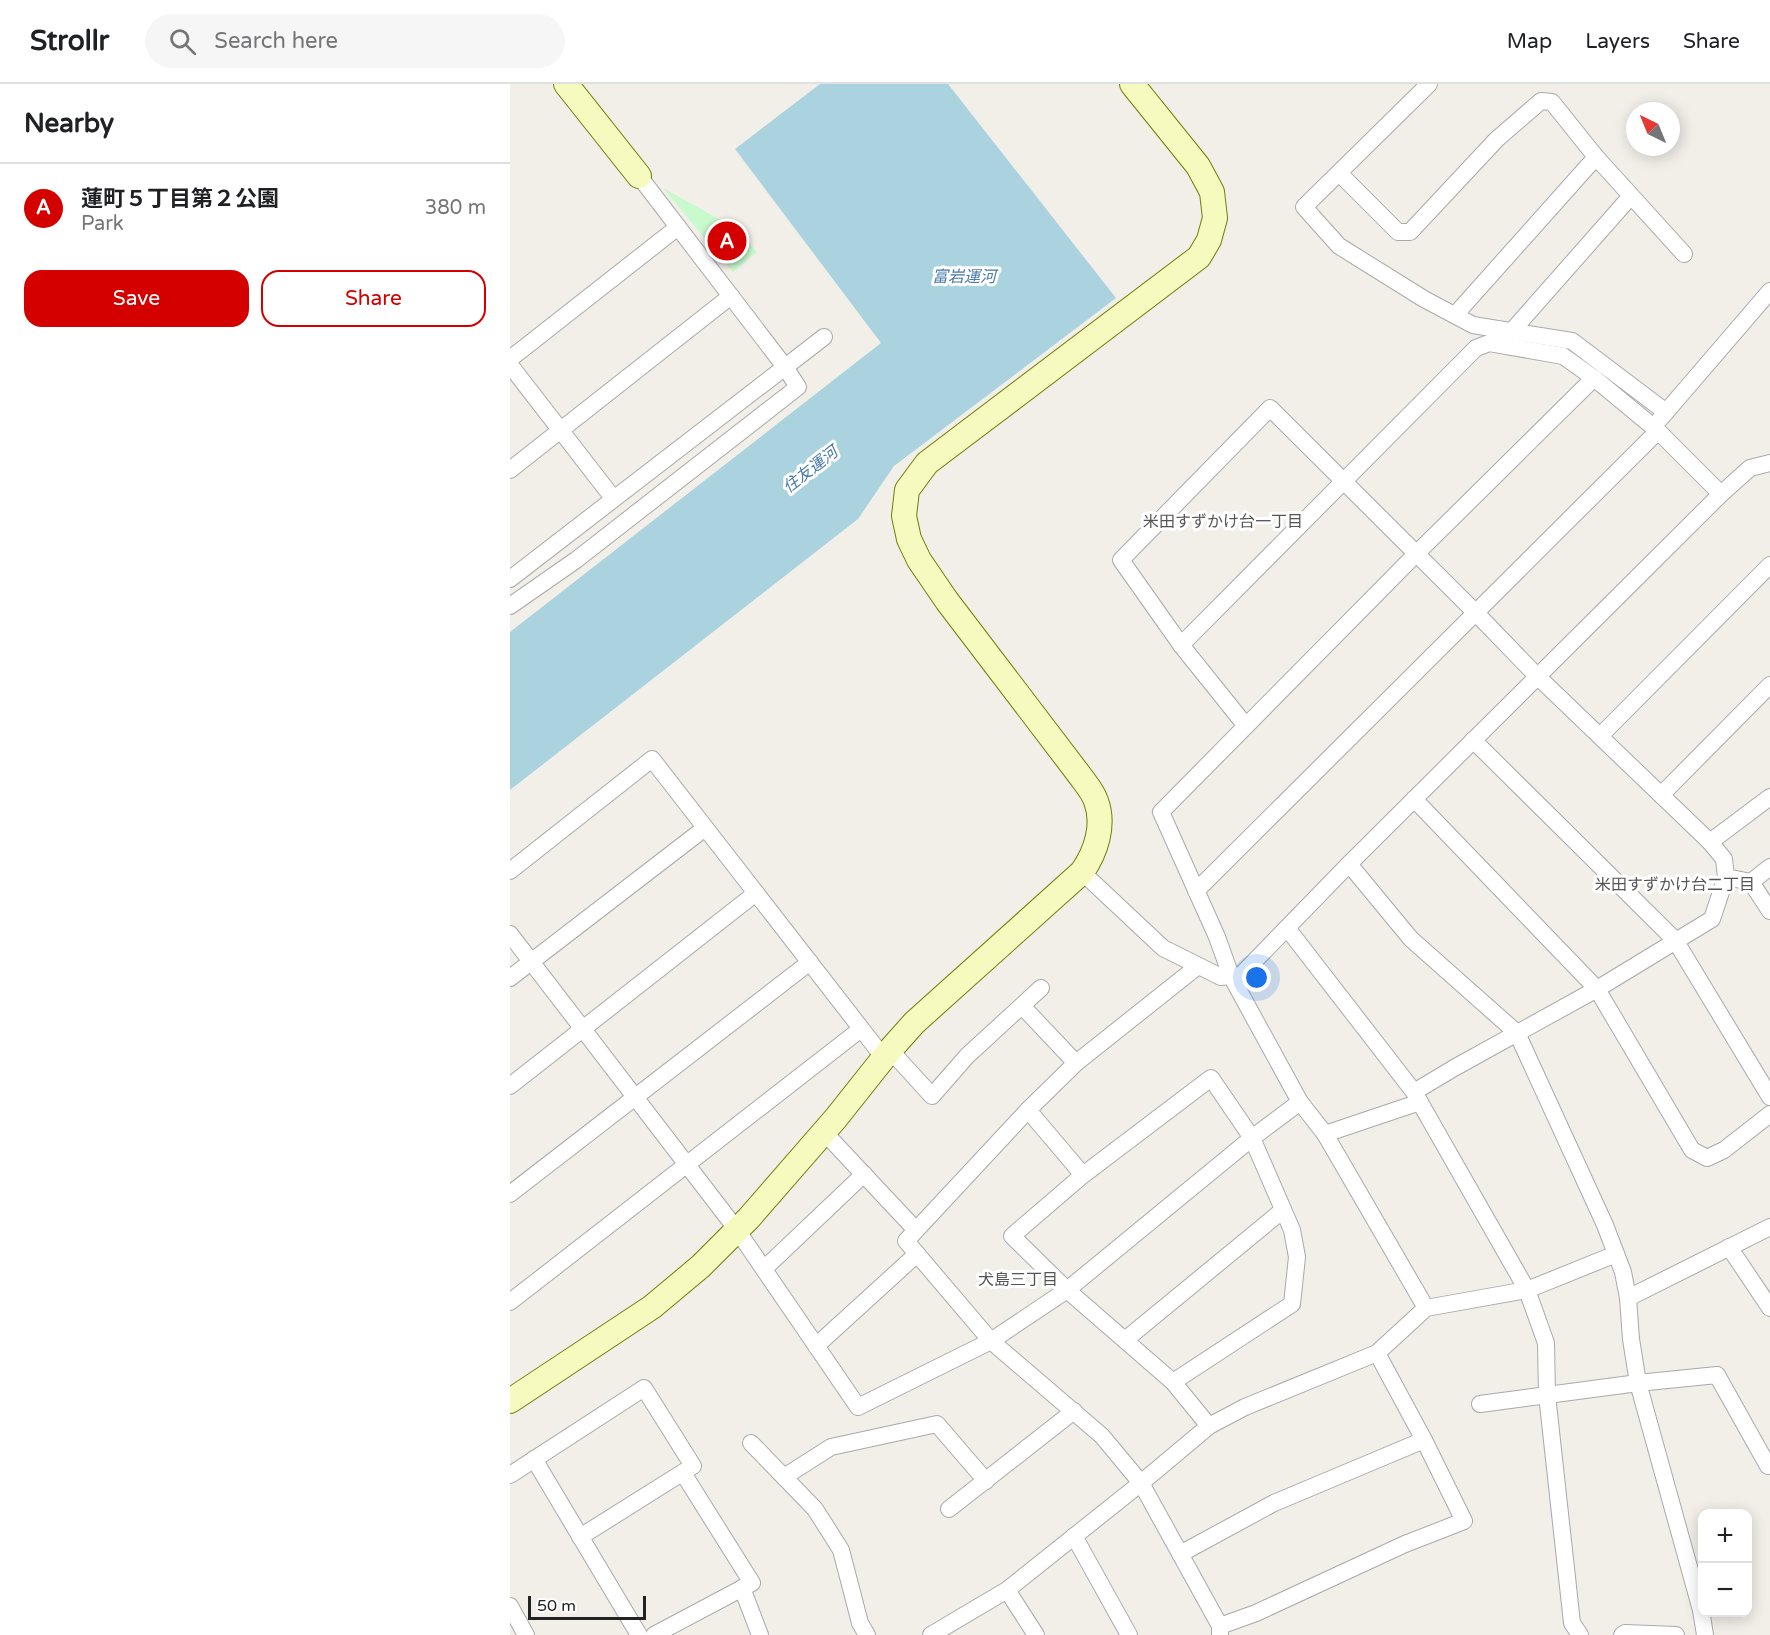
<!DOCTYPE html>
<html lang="en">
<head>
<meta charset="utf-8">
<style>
  body { margin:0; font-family:"Varela Round","Noto Sans JP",sans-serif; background:#f6f6f6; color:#202124 }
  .controls { position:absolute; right:18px; bottom:18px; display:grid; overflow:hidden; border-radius:12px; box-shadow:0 3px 15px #0003 }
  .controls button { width:54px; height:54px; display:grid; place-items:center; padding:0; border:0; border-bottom:2px solid #e0e0e0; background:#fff; color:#202124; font:30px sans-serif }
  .compass { position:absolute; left:1116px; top:18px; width:54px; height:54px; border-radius:50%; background:#fff; box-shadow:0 3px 15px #0003; rotate:317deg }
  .scale { position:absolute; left:18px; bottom:15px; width:118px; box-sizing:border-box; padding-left:6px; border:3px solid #222; border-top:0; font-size:16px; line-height:21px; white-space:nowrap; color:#222; -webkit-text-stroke:4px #fff; paint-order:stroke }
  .you { position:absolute; left:747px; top:894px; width:21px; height:21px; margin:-15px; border:4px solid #fff; border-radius:50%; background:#1a73e8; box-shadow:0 0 0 9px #1a73e833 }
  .badge { display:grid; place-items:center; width:39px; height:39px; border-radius:50%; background:#d40000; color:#fff; font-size:20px; font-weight:700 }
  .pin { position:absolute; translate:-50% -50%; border:3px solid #fff; box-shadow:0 2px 6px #0006 }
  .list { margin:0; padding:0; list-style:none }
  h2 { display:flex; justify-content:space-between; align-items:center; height:78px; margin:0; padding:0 24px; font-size:26px }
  h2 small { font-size:20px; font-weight:400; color:#757577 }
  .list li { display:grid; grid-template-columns:39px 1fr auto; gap:18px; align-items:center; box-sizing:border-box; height:90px; padding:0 24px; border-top:2px solid #e0e0e0 }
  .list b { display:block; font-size:22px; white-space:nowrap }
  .list p { margin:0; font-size:20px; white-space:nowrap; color:#757577 }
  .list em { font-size:20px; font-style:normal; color:#757577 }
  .actions { display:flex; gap:12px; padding:18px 24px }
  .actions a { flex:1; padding:14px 0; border:2px solid #d40000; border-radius:18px; text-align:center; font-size:21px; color:#d40000 }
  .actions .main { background:#d40000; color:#fff }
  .icon { flex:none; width:33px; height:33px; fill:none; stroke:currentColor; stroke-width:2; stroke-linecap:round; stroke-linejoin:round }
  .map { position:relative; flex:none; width:1260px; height:1551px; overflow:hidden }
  header { display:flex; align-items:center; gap:36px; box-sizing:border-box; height:84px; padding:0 30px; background:#fff; border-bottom:2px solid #e0e0e0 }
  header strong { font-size:28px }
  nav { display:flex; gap:33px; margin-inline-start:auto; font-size:21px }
  .search { width:420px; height:54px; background:#f6f6f6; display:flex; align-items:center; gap:15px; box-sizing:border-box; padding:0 21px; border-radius:33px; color:#757577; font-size:22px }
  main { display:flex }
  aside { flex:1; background:#fff }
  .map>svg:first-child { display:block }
  .park { fill:#c8facc }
  .water { fill:#aad3df }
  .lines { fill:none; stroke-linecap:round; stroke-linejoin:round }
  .street-casing { stroke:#a9a9a9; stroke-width:18 }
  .secondary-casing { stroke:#707d05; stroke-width:26 }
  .street { stroke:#fff; stroke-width:16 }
  .secondary { stroke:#f7fabf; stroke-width:24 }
  .labels { text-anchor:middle; stroke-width:6; stroke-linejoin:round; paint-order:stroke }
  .water-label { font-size:16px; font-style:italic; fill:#4a7aab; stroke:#fff }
  .neighbourhood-label { font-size:16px; fill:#555; stroke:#fff }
</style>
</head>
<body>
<header>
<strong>Strollr</strong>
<div class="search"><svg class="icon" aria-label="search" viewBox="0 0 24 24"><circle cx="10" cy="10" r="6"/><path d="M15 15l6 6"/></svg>Search here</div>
<nav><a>Map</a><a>Layers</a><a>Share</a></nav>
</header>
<main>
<aside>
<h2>Nearby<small></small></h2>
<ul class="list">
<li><span class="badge">A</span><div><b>蓮町５丁目第２公園</b><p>Park</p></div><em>380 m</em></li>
</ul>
<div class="actions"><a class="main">Save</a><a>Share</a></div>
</aside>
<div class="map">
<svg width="1260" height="1551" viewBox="0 0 1260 1551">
  <rect width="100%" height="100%" fill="#f2efe9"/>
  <polygon class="park" points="153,104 227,145 247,168 223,188"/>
  <polygon class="water" points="310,0 438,0 606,214 384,382 348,435 0,706 0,548 371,259 225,65"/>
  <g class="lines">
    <defs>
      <g id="street">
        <polyline points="919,0 794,123 829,162 914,215 963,241 1062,257 1156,328"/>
        <polyline points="829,89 888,148 900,148 987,55 1031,17 1042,18 1086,73 1174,170"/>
        <polyline points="945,231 1086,73"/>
        <polyline points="1002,247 1121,112"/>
        <polyline points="0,275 168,143"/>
        <polyline points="0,281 103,414"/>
        <polyline points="1150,335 1260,207"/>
        <polyline points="0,386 221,212"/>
        <polyline points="0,495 314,253"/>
        <polyline points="0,522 66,476 288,303 275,283 129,92"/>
        <polyline points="671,561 611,476 760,324 966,529 1027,592 1200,758 1214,775 1216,793 1202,835 1087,905 944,984 904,1008"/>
        <polyline points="736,642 671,561 966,264 979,259 1053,272 1084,294 1148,347 1211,410"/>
        <polyline points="1090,652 1260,481"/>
        <polyline points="963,656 1165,856 1260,1013"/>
        <polyline points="1151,711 1260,601"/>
        <polyline points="904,715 1087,905 1182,1066 1197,1074 1214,1066 1260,1030"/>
        <polyline points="1200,758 1260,713"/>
        <polyline points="839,780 901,855 1007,949 1095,1141 1113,1188 1118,1214 1121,1255 1128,1299 1191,1526 1195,1551"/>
        <polyline points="0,787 142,675 374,974"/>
        <polyline points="572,788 653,864 711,893 731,891 839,780 1211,410 1240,384 1260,379"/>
        <polyline points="1216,793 1241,798 1260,783"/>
        <polyline points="1241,798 1260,827"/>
        <polyline points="686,807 1148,347"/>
        <polyline points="777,844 904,1008 1017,1206 1036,1259 1037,1311 1062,1539 1070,1551"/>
        <polyline points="0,850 227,1146 348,1323 481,1257 557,1206 742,1054 790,1018"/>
        <polyline points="688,882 566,979 518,1026 396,1157 481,1257 592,1352 631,1399 710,1542 710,1551"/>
        <polyline points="0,894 195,744"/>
        <polyline points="512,922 566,979"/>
        <polyline points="380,966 422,1012 457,972 531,904"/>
        <polyline points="0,1002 246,809"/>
        <polyline points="518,1026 573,1091"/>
        <polyline points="314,1048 405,1145"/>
        <polyline points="815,1050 910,1018"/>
        <polyline points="0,1110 300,878"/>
        <polyline points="1219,1163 1260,1224"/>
        <polyline points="254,1185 354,1090"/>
        <polyline points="1118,1214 1260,1143"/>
        <polyline points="0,1218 351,945"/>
        <polyline points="916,1224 815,1050 790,1018 721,892 707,853 651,728 906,470 1084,294"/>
        <polyline points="615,1256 773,1126"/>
        <polyline points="306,1262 407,1170"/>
        <polyline points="663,1298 782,1220 787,1173 782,1146 742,1054 701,994 573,1091 502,1152 557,1206 663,1298 699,1342"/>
        <polyline points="970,1320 1128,1299 1207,1291 1258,1382 1260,1381"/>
        <polyline points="241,1359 305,1425 331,1466 350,1539 357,1551"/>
        <polyline points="24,1375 129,1551"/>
        <polyline points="0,1391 134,1304 183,1382 70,1453"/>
        <polyline points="274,1393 321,1363 427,1340 476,1397"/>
        <polyline points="439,1425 564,1327"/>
        <polyline points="564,1452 619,1551"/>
        <polyline points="670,1470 764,1419 914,1356"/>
        <polyline points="232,1504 250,1551"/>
        <polyline points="497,1506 526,1551"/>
        <polyline points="0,1522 16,1551"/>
        <polyline points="710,1542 746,1529 895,1460 954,1437 914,1356 867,1269"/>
        <polyline points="144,1551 242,1499 173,1389"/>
        <polyline points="421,1551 497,1506 631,1399 699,1342 735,1323 867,1269 916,1224 1017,1206 1106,1170"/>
        <polyline points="1112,1551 1115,1549 1166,1551"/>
      </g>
      <g id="secondary">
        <polyline points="56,0 129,92"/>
        <path d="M0,1317L142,1223L191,1182L239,1134L326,1034L380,966L404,939L572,788C586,768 595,741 586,717C583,708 576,700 571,693L437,517L409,476L399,455L394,432L397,406L417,379L689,173L699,156L705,134L702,108L688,82L622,0"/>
      </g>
    </defs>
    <use href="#street" class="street-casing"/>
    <use href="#secondary" class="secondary-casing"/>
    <use href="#street" class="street"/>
    <use href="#secondary" class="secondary"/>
  </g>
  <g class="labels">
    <g class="water-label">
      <text x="454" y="198">富岩運河</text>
      <text transform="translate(300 385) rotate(-38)" y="6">住友運河</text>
    </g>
    <g class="neighbourhood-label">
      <text x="713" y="443">米田すずかけ台一丁目</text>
      <text x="1165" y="806">米田すずかけ台二丁目</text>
      <text x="508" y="1201">犬島三丁目</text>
    </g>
  </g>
</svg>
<div class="controls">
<button>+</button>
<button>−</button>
</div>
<svg class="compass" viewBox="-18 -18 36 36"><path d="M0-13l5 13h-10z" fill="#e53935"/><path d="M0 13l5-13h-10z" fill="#757577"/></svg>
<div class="scale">50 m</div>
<div class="you"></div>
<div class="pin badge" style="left:217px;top:157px">A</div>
</div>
</main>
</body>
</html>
